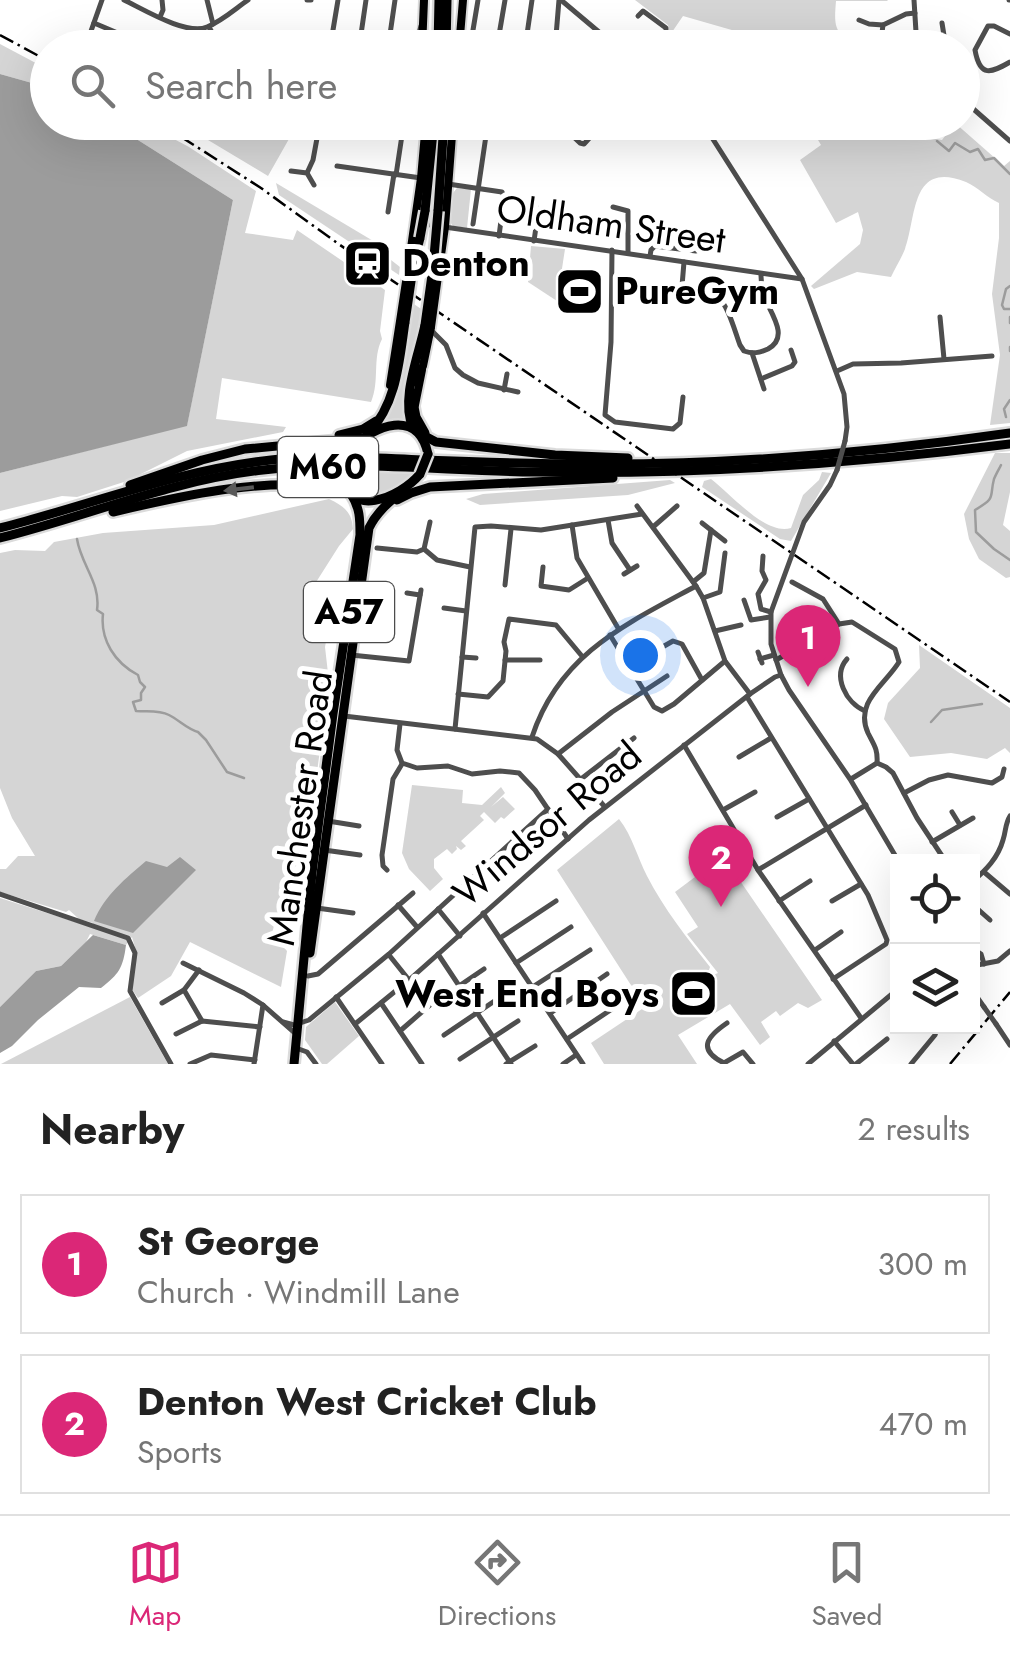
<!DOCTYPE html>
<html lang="en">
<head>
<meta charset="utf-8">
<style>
  body { margin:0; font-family:Jost,sans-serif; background:#f6f6f6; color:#222 }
  .controls { position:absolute; right:30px; bottom:30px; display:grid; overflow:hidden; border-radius:0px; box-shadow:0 10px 40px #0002 }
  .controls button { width:90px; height:90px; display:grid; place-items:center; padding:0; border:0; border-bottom:2px solid #e0e0e0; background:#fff; color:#222; font:50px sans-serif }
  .you { position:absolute; left:640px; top:655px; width:35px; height:35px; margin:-25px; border:8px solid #fff; border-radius:50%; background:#1a73e8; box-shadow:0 0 0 15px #1a73e833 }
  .badge { display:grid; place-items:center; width:65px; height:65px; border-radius:50%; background:#db2777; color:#fff; font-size:32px; font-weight:700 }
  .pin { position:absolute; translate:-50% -82px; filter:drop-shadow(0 2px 5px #0008) }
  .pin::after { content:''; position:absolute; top:52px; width:35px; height:30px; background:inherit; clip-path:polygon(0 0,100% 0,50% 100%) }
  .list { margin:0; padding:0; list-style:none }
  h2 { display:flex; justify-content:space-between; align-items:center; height:130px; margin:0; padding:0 40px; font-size:42px }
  h2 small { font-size:32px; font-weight:400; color:#767676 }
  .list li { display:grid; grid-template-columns:65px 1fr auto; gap:30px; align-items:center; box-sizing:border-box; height:140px; margin:0 20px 20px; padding:0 20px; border:2px solid #e0e0e0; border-radius:0px }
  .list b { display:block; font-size:38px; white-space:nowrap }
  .list p { margin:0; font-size:32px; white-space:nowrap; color:#767676 }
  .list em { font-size:32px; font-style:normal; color:#767676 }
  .icon { flex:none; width:55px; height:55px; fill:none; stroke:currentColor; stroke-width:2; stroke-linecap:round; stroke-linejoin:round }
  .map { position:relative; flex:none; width:1010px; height:1064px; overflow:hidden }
  .search { position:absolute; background:#fff; box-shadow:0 10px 40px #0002; left:30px; right:30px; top:30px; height:110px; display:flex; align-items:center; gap:25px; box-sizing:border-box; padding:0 35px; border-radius:55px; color:#767676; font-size:38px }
  .sheet { height:450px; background:#fff }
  nav { display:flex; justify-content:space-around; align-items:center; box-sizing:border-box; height:140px; border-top:2px solid #e0e0e0; background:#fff; font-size:28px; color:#767676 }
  nav a { display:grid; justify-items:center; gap:5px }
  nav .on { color:#db2777 }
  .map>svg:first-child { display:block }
  .green { fill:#d5d5d5 }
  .water { fill:#9c9c9c }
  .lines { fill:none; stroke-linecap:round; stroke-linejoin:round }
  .stream { stroke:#9c9c9c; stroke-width:2.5 }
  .major-casing { stroke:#dbdbdb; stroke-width:12 }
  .highway-casing { stroke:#dbdbdb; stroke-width:14 }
  .minor { stroke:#4e4e4e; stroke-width:5 }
  .major { stroke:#000; stroke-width:8 }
  .highway { stroke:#000; stroke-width:9 }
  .rail { stroke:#000; stroke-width:2.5; stroke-dasharray:15 5 2.5 5; stroke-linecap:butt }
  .major-bridge-casing { stroke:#dbdbdb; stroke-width:12; stroke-linecap:butt }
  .highway-bridge-casing { stroke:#dbdbdb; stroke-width:14; stroke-linecap:butt }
  .minor-bridge { stroke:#4e4e4e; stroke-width:5 }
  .major-bridge { stroke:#000; stroke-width:8 }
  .highway-bridge { stroke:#000; stroke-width:9 }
  .oneway { fill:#595959 }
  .labels { text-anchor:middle; stroke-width:10; stroke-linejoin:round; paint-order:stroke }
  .shield { fill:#fff; stroke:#4c4c4c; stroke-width:2.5 }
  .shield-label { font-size:35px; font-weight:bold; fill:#000 }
  .street-label { font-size:38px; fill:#000; stroke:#fff }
  .poi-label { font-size:38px; font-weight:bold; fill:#000; stroke:#fff; text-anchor:start }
</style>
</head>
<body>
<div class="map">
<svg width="1010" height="1064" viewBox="0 0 1010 1064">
  <rect width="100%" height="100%" fill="#fff"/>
  <g class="green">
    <path d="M635,0H887L888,1H836C834,26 834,31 854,47C824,44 793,48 762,48L767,40L683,16L670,35L668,25Z"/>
    <polygon points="0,44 47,69 47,90 32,83 0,74"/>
    <path d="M884,122L898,133L942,140L955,123L1004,166L1010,161V423L990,425L1000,355L992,294L999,238V203C987,198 978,187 966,182C910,160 917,217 905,249C901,259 895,268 891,277L857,272L814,289L811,286L860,244L863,230L858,212L836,223L800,160L821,145L808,123Z"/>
    <path d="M111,123H144L189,147L256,191L245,233L293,240L297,230L385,290L380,331L382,339C372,359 380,381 371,402L222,378L216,419L286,427L283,432L187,451L127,481L77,497L62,496L0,511V473L187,425L233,200Z"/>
    <polygon points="208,123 208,122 298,123 268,176 203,137"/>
    <polygon points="276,183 385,248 382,253 400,267 399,275 279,195"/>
    <polygon points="457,188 471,189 467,228 453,226 450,222 453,193"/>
    <polygon points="531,246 565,249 557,301 528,282"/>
    <polygon points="411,302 424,311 404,399 404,409 409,423 399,421 385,423 395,397"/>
    <polygon points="995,453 1010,453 1010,492 1003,525 1010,531 1010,577 1006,578 979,559 969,539 964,514"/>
    <path d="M349,471L414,472L416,473C404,488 385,496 367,498V495C355,491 350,483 349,471Z"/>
    <path d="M822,472L831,473L791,541L780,539L702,487L704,481L711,479C732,495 766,536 791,528L803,495L819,480Z"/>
    <polygon points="670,480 675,483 628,495 480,505 466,499 483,494"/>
    <path d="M329,499C344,506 352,512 353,529L339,546L306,598L329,625L325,647L329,682L306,855L292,870L287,900L276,917L272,934L287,951L281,987L190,942L171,976L138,998L131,988L136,951L132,937L126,945L90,934L86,942L61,966L36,971L0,1007V898L91,927L93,923L79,919L69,910L66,912L0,892V869H6L18,856H35L12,818L0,788V553L15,550L45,551L54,542L103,533L214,525Z"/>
    <polygon points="919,645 1010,708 1010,753 1005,748 987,759 951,753 910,757 884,719 888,703 920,668"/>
    <polygon points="412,785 463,790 462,803 482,805 501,787 505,793 491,807 503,797 515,809 504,819 501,817 495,823 484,812 480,816 484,820 461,841 466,846 461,850 456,846 457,849 452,854 447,849 434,859 434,868 443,879 430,891 409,869 402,853"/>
    <path d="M619,819C633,837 637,857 647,876C664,909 687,938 710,967L708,973L711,976L718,973L687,934L698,927L675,892L723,856L822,1000L808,1008L798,1003L780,1016L776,1011L761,1022L770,1037L760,1045L730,1004L678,1035L697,1064H604L591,1043L645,1007L557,870Z"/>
    <polygon points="130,997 168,1064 1,1064"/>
    <polygon points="335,1002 359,1036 327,1064 322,1064 305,1040 306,1027"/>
  </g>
  <g class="water">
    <polygon points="0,74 32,83 47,90 48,122 111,123 233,200 187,426 0,473"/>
    <path d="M180,857L196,870L133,933L94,921C104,896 126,878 146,861L167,867Z"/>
    <path d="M93,935L126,945C123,968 119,974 101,988L79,987L38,1020L12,1046L0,1053V1007L36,971L61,966Z"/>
  </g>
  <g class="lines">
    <g class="stream">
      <polyline points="937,141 949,151 955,143 970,152 978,149 985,160 994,158 1010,174"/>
      <polyline points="1010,286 1006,289 1002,305 1004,309 1010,309"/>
      <polyline points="1010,317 1010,323"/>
      <polyline points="1010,347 1010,351"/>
      <polyline points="1006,417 1004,409 1010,400"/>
      <path d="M1001,465C999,469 996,474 994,479C989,498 997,497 975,510L976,532L994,549L1010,560"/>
      <path d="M77,539C81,565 101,583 97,610L103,614C100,640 115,663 138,675L140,682L145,687L141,693V700L133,702L136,711C148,712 159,710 169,715C179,720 187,729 198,732L206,740L227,772L244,778"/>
      <polyline points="931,722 942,710 982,704"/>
    </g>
    <defs>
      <g id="major">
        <polyline points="422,48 424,0"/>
        <polyline points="459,48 463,0"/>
        <polyline points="409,262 421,178 426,122"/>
        <polyline points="439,269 445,227 453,122"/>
        <polyline points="412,383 423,366 431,327"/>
        <polyline points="390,385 400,321"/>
        <polyline points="415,405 422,370"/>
      </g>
      <g id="highway">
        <polyline points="438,48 439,0"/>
        <polyline points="446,48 447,0"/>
        <polyline points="425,211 434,122"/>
        <polyline points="438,211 444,122"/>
        <polyline points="414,261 420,238"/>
        <polyline points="411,392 416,417 425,433"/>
        <path d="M413,428C400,399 419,355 425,325"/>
        <path d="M369,433C397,402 399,362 405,322"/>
        <polyline points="419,433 436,442 555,455 628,458"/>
        <polyline points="339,435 363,429 376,421"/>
        <path d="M351,449C374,425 418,408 428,454"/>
        <path d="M342,472C346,521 400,498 420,474"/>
        <polyline points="130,485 202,460 245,449 361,438"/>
        <polyline points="397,500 411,493 430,487 613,478"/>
        <path d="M113,512C185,495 274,474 347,491"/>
        <path d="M0,528C90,505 178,470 271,460C321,454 371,458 422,460C477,462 533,464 588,464C729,465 871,453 1010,433"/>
        <path d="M0,538C87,516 173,480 263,470C353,460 445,471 535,472C694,475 853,464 1010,444"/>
        <path d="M310,953L369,528C376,513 388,503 401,492"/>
        <path d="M294,1064L312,873L333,714L360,535C360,519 360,508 351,494"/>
      </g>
    </defs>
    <use href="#major" class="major-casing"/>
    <use href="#highway" class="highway-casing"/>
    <g class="minor">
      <path d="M124,0C143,9 187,36 207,27C222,21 235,9 248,0"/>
      <polyline points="207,0 213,24"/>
      <polyline points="307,0 311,0"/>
      <polyline points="561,0 618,48"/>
      <polyline points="914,0 917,48"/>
      <polyline points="1009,0 1010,0"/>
      <polyline points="638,16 643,11 666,28 666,36 657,48"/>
      <polyline points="160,17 163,10 162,0"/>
      <polyline points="859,20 869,24 883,25"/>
      <polyline points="94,23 120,34"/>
      <polyline points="942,23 946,48"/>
      <polyline points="209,27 214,36 214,48"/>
      <path d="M1010,34L994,26H988L975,50C980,78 991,73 1010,62"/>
      <polyline points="234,39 297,48"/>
      <polyline points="498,41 505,0"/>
      <polyline points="85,48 102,0"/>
      <polyline points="330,48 338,0"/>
      <polyline points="359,48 366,0"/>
      <polyline points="388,48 395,0"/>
      <polyline points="415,48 421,26"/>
      <polyline points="470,48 478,0"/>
      <polyline points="525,48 532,0"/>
      <polyline points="555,48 559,0"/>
      <polyline points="880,48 883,25 906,14 915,13"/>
      <polyline points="962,99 1010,141"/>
      <polyline points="404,122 426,125"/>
      <polyline points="564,122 562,126 580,143 584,144 604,122"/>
      <polyline points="702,122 802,279 844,394 847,427 845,441"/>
      <polyline points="652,132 675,122"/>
      <polyline points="452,134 458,133 460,122"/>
      <polyline points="337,166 421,178"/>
      <polyline points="291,171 307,173 314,185"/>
      <polyline points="307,173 313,160 320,122"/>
      <polyline points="396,175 404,122"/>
      <polyline points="448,184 502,192 504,197 499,236"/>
      <polyline points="613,207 628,211 628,253"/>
      <polyline points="388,212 394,174"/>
      <polyline points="424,224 802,279"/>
      <polyline points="473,224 488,122"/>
      <polyline points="534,241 538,213 535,204"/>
      <polyline points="612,250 611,342 605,415 615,422 673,429 680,423 683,397"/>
      <polyline points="650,256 651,250 655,246 696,251"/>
      <path d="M682,286C693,300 706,292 720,300C728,305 736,335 740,345L744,351C753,354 759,353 768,349C792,336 767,309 762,291C762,288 761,278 761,275"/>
      <polyline points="628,287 674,293 682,286 684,262"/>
      <polyline points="940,317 944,359"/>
      <polyline points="430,329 446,345 455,368 463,375 478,383 518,392"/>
      <polyline points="752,353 764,389"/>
      <polyline points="837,371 853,364 901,363 992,356"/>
      <polyline points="761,379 792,366 795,362 791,350"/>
      <polyline points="504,390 507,374"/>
      <polyline points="837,470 830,485 804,522 771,612 771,644 781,675 789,690 850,779 899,862"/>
      <polyline points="637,506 696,586 703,598 725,661 750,694"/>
      <polyline points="608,520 612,543 630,570"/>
      <polyline points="702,523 725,541"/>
      <polyline points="572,525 577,558 618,628"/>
      <polyline points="653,527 677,506"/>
      <polyline points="377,548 417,552 424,549 430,522"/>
      <polyline points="424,549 437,560 470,567"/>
      <polyline points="763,556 762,571 766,580 758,594 761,609 771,612"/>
      <polyline points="543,567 541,586 569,590 588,578"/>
      <polyline points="624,574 637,566"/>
      <polyline points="693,582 704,573 711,530"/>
      <polyline points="792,582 823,599 839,624"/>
      <polyline points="505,585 511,529"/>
      <polyline points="407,593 420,595"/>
      <polyline points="703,598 720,592 725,553"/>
      <polyline points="744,600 751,620 770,617"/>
      <polyline points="444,608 466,611"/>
      <polyline points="715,631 741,625"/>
      <polyline points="610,635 654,707 662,711 674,704 725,661"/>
      <polyline points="758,652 762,663"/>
      <polyline points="351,655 409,661 421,590"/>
      <polyline points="462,657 476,658"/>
      <polyline points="760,659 774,655"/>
      <path d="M847,659C832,676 846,703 865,711"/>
      <polyline points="505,660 540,660"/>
      <path d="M776,660L839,624L852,622L895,649L899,662C885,685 854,702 868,733C874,745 878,749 877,763L851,779"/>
      <polyline points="629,666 673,641 682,644 702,680"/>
      <polyline points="458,694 488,697 503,681 506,651 504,642 509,619 556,625 581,655"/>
      <polyline points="747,697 868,895 887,940 886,944 833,979"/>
      <polyline points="344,716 537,739 558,754 605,807"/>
      <polyline points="400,724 397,750 402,763 417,768 448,766 472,774 500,771 519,773 535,790 568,839"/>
      <polyline points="455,729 475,527 491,526 541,530 642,514"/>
      <path d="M532,737C559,654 626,624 696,586"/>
      <polyline points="684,745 758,870 861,1018"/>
      <polyline points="558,754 612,712 667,676"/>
      <polyline points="739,757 771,738"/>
      <polyline points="877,763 886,767 893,773 917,818 946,862"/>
      <polyline points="581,779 634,738"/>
      <polyline points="904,793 929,780 948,775 992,783 1002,777 1004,769"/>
      <polyline points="723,810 755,792"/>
      <polyline points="952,812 960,825"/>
      <polyline points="777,817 809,799"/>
      <polyline points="328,821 359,826"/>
      <polyline points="932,842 973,818"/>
      <polyline points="324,850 360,855"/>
      <polyline points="387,870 383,866 382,855 393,779 402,764"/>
      <polyline points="758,870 866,805"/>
      <polyline points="984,872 1010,894"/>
      <path d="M972,882C986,870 998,858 1003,840C1006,831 1005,824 1010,816"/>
      <polyline points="0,894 128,938 135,953 130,991 171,1064"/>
      <polyline points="779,901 810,881"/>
      <polyline points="832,901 861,884"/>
      <polyline points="972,904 990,920"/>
      <polyline points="398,905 417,927"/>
      <polyline points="300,906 304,872"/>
      <polyline points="438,909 460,936"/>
      <polyline points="483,913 583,1064"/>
      <polyline points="296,914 286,912 288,904 353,913"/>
      <polyline points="500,938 556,901"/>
      <polyline points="972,948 981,954 984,964"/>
      <polyline points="815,950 841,932"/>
      <polyline points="438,954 511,1064"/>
      <polyline points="389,955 409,980"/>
      <polyline points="183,963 244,993 263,1005 297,1035"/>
      <polyline points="516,963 571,927"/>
      <polyline points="972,966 998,961 1010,951"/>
      <polyline points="308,976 318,974 413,893"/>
      <polyline points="459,986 484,969"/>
      <polyline points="534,986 590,950"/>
      <polyline points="184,990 202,1021"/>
      <polyline points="972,990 984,1007"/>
      <polyline points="336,997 382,1064"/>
      <polyline points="162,1003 184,990 199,970"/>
      <polyline points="381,1003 422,1064"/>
      <polyline points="552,1012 607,974"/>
      <polyline points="283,1022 294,1025 309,1020 389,954 548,809"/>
      <path d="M727,1023C708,1036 696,1049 724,1063L743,1052L753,1064"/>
      <polyline points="355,1024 409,980 589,820 750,694 775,677 781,675"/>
      <polyline points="996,1024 1010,1045"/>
      <polyline points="400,1031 431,1004"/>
      <polyline points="176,1034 202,1021 260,1027"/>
      <polyline points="444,1035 502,996"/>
      <polyline points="567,1039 624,1001"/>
      <polyline points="834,1041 853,1064"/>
      <polyline points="296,1048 307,1052 316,1064"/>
      <polyline points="460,1059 518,1021"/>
      <polyline points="190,1064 211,1055 255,1060"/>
      <polyline points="254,1064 263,1005"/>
      <polyline points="506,1064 535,1046"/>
      <polyline points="563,1064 576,1055"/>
      <polyline points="808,1064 898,989"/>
      <polyline points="856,1064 887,1039"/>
      <polyline points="911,1064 935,1035 938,1026"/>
    </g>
    <use href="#major" class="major"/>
    <use href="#highway" class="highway"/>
    <g class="rail">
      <polyline points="0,35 48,61"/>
      <polyline points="158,122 261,188 340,245 1010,702"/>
      <polyline points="950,1064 1010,992"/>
    </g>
    <defs>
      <g id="major-bridge">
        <polyline points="400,321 409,262"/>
        <polyline points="431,327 439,269"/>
      </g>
      <g id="highway-bridge">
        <polyline points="420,238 425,211"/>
        <polyline points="405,322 414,261"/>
        <polyline points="425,325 433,268 438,211"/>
        <polyline points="342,472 344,461 351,449"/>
        <polyline points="420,474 428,454"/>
      </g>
    </defs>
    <use href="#major-bridge" class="major-bridge-casing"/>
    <use href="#highway-bridge" class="highway-bridge-casing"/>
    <g class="minor-bridge">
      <polyline points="837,470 845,441"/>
      <polyline points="984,1007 996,1024"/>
    </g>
    <use href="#major-bridge" class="major-bridge"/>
    <use href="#highway-bridge" class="highway-bridge"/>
  </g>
  <defs><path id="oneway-solid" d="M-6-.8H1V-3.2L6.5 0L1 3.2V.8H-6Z" transform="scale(2.5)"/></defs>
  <use class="oneway" href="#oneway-solid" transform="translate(239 489) rotate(173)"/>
  <defs>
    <symbol id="station-square" viewBox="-11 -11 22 22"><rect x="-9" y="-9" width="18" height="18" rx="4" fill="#000" stroke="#fff"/><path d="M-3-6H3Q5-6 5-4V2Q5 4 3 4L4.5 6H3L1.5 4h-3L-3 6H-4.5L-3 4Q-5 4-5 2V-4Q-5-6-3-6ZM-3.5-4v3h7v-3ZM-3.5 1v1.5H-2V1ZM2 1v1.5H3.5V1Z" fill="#fff"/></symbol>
    <symbol id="stadium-square" viewBox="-11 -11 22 22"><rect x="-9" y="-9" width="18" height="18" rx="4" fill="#000" stroke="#fff"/><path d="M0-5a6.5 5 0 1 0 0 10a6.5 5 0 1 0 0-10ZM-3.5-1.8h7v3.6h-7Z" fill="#fff"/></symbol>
  </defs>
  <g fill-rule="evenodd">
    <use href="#station-square" x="340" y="236" width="55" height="55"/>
    <use href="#stadium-square" x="552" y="264" width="55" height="55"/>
    <use href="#stadium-square" x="666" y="966" width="55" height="55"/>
  </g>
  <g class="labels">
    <g class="shield">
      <rect x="278" y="437" width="100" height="60" rx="8"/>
      <rect x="304" y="582" width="90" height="60" rx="8"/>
    </g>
    <g class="shield-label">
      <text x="328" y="479">M60</text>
      <text x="349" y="624">A57</text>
    </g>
    <g class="street-label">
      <text transform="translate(611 224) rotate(8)" y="13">Oldham Street</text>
      <text transform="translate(300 808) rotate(-82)" y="13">Manchester Road</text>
      <text transform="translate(547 824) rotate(-40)" y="13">Windsor Road</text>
    </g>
    <g class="poi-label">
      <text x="402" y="276">Denton</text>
      <text x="615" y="304">PureGym</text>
      <text x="659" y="1007" text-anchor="end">West End Boys</text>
    </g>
  </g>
</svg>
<div class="controls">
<button><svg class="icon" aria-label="locate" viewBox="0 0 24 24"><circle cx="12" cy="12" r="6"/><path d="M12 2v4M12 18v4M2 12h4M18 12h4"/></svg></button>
<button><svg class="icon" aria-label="layers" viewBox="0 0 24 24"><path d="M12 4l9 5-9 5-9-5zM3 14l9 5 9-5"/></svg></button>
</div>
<div class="you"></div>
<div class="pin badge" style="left:808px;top:687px">1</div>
<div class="pin badge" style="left:721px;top:907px">2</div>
<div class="search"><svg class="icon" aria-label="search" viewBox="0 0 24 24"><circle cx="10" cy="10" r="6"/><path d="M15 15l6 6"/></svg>Search here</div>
</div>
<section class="sheet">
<h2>Nearby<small>2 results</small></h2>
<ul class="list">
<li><span class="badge">1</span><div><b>St George</b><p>Church · Windmill Lane</p></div><em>300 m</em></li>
<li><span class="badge">2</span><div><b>Denton West Cricket Club</b><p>Sports</p></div><em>470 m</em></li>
</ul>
</section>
<nav>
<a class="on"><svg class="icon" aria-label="map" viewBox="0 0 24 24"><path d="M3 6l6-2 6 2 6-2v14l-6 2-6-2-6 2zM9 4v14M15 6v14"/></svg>Map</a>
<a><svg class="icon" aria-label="directions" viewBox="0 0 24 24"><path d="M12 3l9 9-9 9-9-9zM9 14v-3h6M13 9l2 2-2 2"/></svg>Directions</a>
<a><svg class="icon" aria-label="saved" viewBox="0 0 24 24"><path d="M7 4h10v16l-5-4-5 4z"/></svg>Saved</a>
</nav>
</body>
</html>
